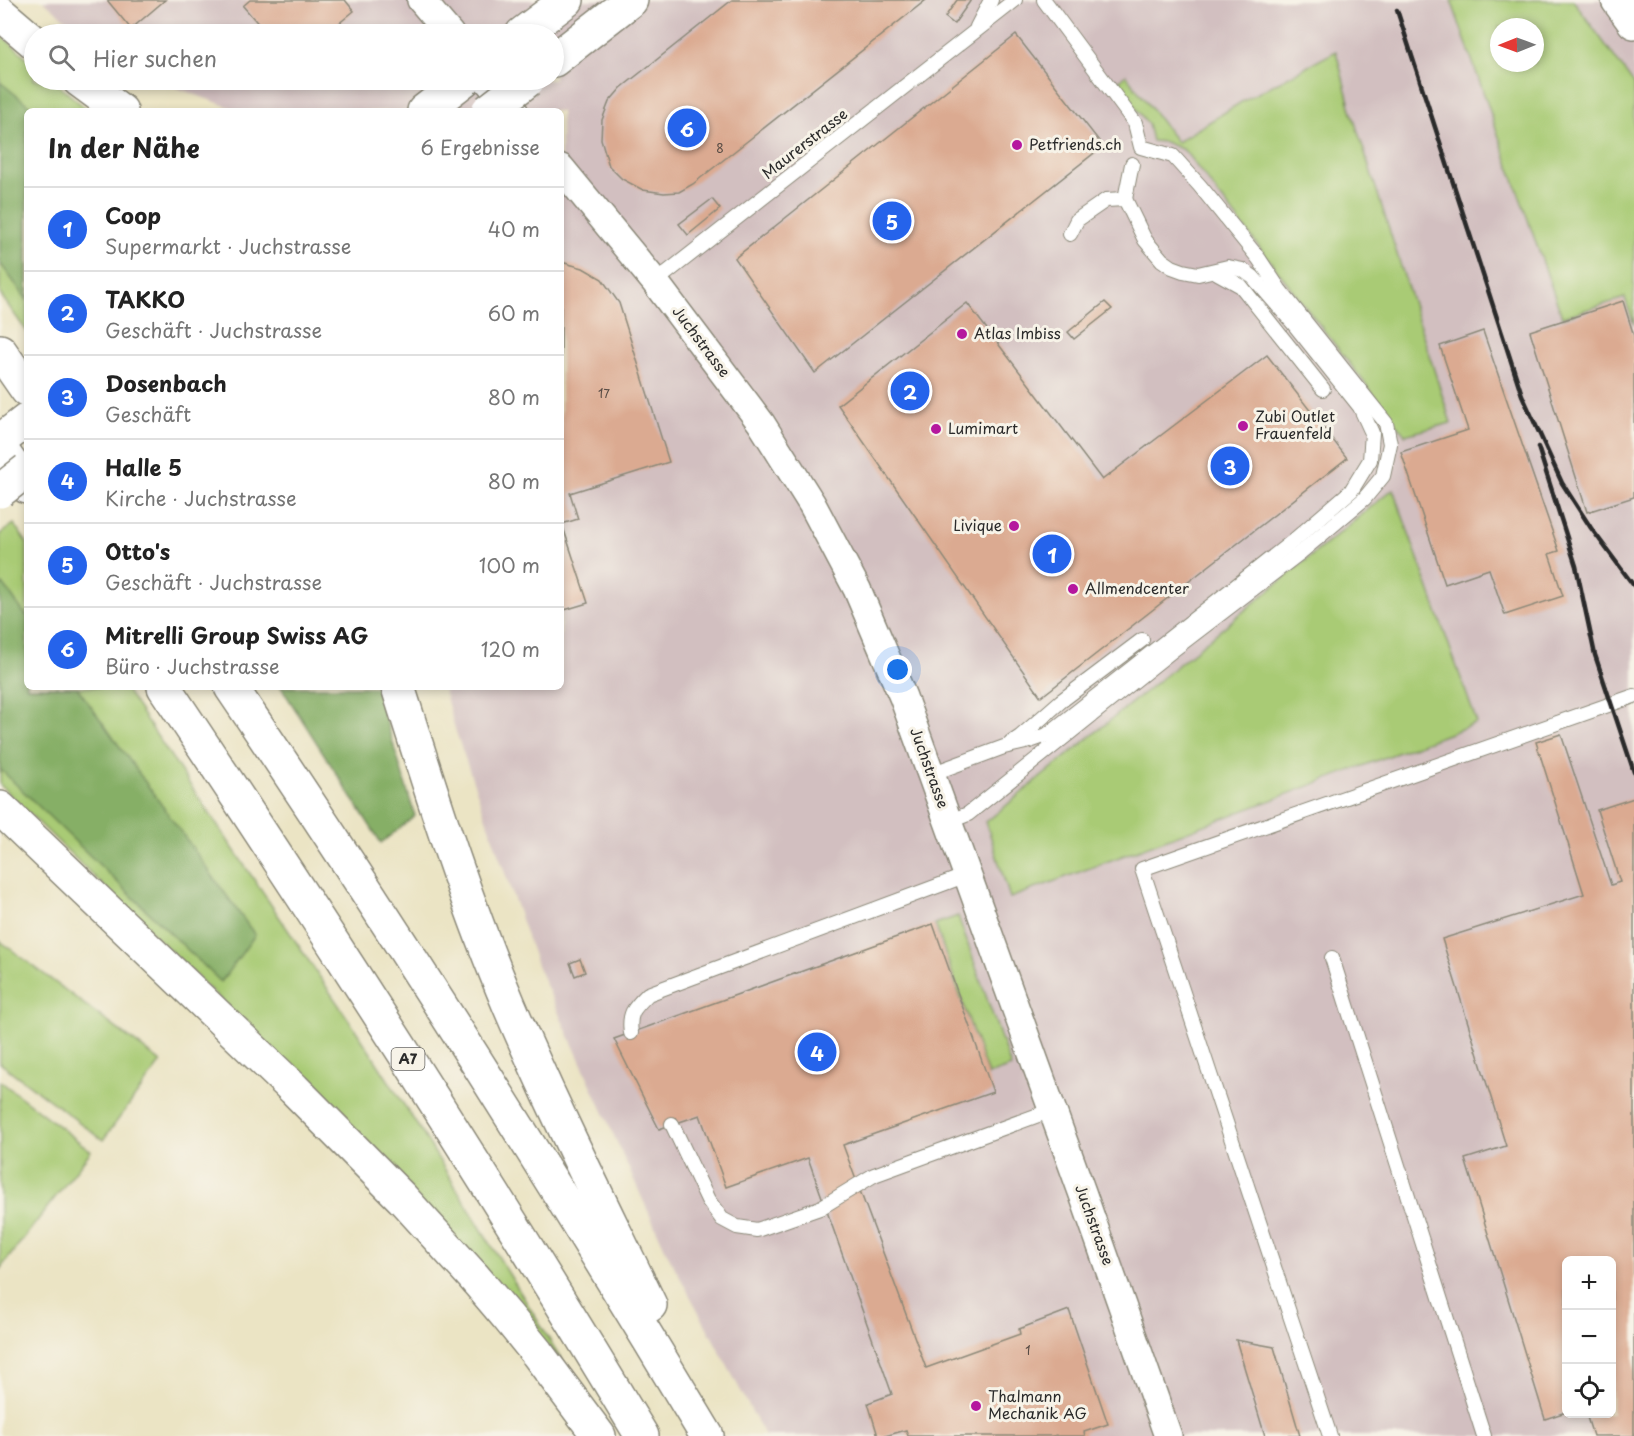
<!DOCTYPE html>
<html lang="de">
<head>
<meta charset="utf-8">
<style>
  body { margin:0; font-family:"Playpen Sans",sans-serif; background:#f6f6f6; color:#222 }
  .controls { position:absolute; right:18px; bottom:18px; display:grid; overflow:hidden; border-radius:9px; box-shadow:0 3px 9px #0003 }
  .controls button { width:54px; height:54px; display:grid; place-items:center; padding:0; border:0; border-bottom:2px solid #e0e0e0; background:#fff; color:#222; font:30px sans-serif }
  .compass { position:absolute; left:1490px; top:18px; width:54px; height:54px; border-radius:50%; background:#fff; box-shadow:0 3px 9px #0003; rotate:269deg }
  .you { position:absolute; left:898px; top:670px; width:21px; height:21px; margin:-15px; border:4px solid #fff; border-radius:50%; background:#1a73e8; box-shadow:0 0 0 9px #1a73e833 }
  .badge { display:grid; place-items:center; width:39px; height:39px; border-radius:50%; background:#2563eb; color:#fff; font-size:20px; font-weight:700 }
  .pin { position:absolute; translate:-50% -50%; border:3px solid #fff; box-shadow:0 2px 6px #0006 }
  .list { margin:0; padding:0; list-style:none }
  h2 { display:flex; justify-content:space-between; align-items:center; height:78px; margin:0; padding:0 24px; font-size:26px }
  h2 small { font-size:20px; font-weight:400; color:#767676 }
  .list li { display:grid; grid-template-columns:39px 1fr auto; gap:18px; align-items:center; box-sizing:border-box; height:84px; padding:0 24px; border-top:2px solid #e0e0e0 }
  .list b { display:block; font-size:22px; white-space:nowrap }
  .list p { margin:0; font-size:20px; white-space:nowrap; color:#767676 }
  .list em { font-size:20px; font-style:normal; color:#767676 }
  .icon { flex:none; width:33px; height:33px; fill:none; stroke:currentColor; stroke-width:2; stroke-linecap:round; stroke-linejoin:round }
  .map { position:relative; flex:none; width:1634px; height:1436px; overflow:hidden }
  .search { position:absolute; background:#fff; box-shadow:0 3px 9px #0003; left:24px; top:24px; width:540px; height:66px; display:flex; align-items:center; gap:15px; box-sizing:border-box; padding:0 21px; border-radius:33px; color:#767676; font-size:22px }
  .panel { position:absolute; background:#fff; box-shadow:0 3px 9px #0003; left:24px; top:108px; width:540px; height:582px; border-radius:9px }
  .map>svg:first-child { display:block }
  .industrial { fill:#d2bfc0; fill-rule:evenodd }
  .green { fill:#a9cb74; stroke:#6a7b50; stroke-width:1.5; fill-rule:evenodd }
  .forest { fill:#86af66; stroke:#586d48; stroke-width:1.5 }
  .building { fill:#dbaa91 }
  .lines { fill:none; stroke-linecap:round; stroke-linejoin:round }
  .lane-casing { stroke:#8b8878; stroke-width:16 }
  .street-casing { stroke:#8b8878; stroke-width:30 }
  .secondary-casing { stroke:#8b8878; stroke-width:36 }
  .highway-casing { stroke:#8b8878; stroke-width:36 }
  .lane { stroke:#fff; stroke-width:14 }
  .street { stroke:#fff; stroke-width:27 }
  .secondary { stroke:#fff; stroke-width:33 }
  .highway { stroke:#fff; stroke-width:33 }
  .rail { stroke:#2b2b2b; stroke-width:4.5 }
  .secondary-bridge-casing { stroke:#8b8878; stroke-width:36; stroke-linecap:butt }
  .secondary-bridge { stroke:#fff; stroke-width:33 }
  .poi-dot { fill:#b5179e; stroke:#f7f3e8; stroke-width:2 }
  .labels { text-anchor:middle; stroke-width:6; stroke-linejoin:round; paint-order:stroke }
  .number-label { font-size:12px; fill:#574b44 }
  .shield { fill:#f7f3e8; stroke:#686764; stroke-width:1.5 }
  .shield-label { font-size:14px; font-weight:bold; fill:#2b2b2b }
  .street-label { font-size:15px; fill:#2b2b2b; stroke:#f7f3e8 }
  .poi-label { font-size:15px; fill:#2b2b2b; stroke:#f7f3e8; text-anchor:start }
</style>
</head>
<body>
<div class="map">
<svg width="1634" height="1436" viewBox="0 0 1634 1436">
  <rect width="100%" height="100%" fill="#f7f3e8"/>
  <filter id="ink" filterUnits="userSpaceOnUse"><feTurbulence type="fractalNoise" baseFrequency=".0167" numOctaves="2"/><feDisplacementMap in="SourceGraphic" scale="12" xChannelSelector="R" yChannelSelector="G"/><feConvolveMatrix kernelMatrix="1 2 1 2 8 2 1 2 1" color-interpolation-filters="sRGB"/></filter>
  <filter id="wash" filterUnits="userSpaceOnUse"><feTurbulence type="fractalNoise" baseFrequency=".008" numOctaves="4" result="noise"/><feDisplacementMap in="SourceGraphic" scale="24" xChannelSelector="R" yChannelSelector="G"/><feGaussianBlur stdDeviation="1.35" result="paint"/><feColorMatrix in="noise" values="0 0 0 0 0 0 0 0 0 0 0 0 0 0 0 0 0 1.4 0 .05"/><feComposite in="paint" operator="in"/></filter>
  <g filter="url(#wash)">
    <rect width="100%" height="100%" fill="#ebe4c4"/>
    <path class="industrial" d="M43,0H1634V1436H765L666,1251L537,965L456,732L443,687H561V111H240L155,80H554V34H83ZM1499,27H1535V63H1499ZM1566,1260H1612V1414H1566Z"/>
    <g class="green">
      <path d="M1451,0H1573L1634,84V325L1625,298L1562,317ZM1499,27H1535V63H1499Z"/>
      <polygon points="0,34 34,64 34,80 52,80 89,111 27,111 27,332 0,294"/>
      <polygon points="1336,51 1351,110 1451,423 1405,435 1184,150 1165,142 1152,141 1148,124 1116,83 1126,75 1177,142 1243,101"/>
      <polygon points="1393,489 1477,723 1010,898 986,822"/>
      <polygon points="14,524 27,543 27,687 124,687 363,1041 428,1142 563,1362 267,1045 0,785 0,534"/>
      <polygon points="958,916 1011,1067 988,1075 935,924"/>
      <polygon points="0,941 161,1062 103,1140 0,1063"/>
      <polygon points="0,1081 91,1151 0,1269"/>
    </g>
    <g class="forest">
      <polygon points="0,82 36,111 27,111 27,300 0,263"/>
      <polygon points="3,584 27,617 27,687 77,687 255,935 221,982 0,769 0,587"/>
      <polygon points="281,687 376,687 415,816 381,843"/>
    </g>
    <g id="blocks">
      <g class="building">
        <polygon points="107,0 165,0 131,29"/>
        <polygon points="250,0 345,0 354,11 326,34 267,34 243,6"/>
        <polygon points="732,0 926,0 693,184 679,192 664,193 643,190 622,179 609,166 601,139 602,120 609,102 621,88"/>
        <polygon points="957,0 971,0 954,24 945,17"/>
        <polygon points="1016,35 1103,146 815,373 735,258"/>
        <polygon points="712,199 720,209 688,235 679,224"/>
        <polygon points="561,262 583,268 602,279 619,303 669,462 570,493 578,519 562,524 588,603 561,611"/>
        <polygon points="1623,301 1634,336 1634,497 1587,512 1530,331"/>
        <polygon points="1105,302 1112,309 1074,339 1068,332"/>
        <polygon points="967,303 1102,480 1267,355 1347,458 1041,697 838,405"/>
        <polygon points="1483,331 1559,551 1549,554 1563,596 1505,615 1489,569 1445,584 1401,452 1468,430 1440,346"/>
        <polygon points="1561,734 1611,885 1620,882 1597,810 1634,798 1634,1436 1593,1436 1586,1414 1612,1414 1612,1260 1566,1260 1566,1412 1545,1419 1465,1159 1506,1146 1442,939 1584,894 1536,742"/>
        <polygon points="933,924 993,1092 843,1145 926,1368 1020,1334 1019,1329 1069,1310 1108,1424 1084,1432 1085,1436 1057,1436 1056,1435 1053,1436 908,1436 906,1430 885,1436 878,1436 868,1403 892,1394 808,1158 726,1187 700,1115 659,1129 614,1039"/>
        <polygon points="580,959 585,972 575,976 570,963"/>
        <polygon points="1236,1340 1274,1347 1300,1436 1265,1436"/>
      </g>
    </g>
  </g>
  <g filter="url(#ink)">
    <use href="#blocks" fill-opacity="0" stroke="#8b8878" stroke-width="1.5"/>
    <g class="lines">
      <defs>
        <g id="lane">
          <polyline points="977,27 991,0"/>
          <polyline points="1125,199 1132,164"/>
          <polyline points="1214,271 1241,286 1323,389"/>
          <polyline points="655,282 1015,0"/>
          <polyline points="1011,743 1020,737 1061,701 1142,640"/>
          <polyline points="931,774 1004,747 1030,741 1047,735 1293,541 1351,491 1370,460 1372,433 1360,407 1293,323 1253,277 1243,270 1228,267 1198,274 1183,271 1172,267 1162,260 1145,240 1125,199 1106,200 1077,220 1070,234"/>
          <polyline points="948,822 968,814 1173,650 1301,552 1364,499 1383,476 1390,444 1386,423 1279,289 1259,259 1200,186 1173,156 1141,147 1135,123 1044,0"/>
          <polyline points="1332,958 1484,1436"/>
          <path d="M631,1033C628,1013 634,1008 648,994L967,875"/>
          <polyline points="672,1124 708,1200 722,1219 737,1227 757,1230 820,1208 874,1175 1052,1110"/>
          <polyline points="1330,1436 1142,869 1634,696"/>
        </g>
        <g id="street">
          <polyline points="421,0 450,34"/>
          <polyline points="487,80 514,111"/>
          <polyline points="561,168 655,282 761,423 812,504 857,589 903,697 1082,1192 1168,1436"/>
        </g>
        <g id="secondary">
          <polyline points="1618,0 1634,22"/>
          <polyline points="522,34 567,0"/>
          <polyline points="554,60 631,0"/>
          <polyline points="424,111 464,80"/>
          <polyline points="0,441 27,420"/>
        </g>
        <g id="highway">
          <polyline points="0,13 34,42"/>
          <polyline points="79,80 121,111"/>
          <polyline points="0,351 27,390"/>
          <polyline points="0,448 27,487"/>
          <path d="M164,687C329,933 489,1182 642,1436"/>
          <path d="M231,687C397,932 555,1182 707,1436"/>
          <path d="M398,687C432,794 465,901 509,1005C552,1106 602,1205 650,1305"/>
          <polyline points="0,808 294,1089 402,1198 473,1276 507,1316 537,1353 599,1436"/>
        </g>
      </defs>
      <use href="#lane" class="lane-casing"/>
      <use href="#street" class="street-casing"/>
      <use href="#secondary" class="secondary-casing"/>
      <use href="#highway" class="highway-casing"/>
      <use href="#lane" class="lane"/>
      <use href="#street" class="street"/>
      <use href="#secondary" class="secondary"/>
      <use href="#highway" class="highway"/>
      <g class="rail">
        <polyline points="1397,10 1522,395 1562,483 1591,528 1634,586"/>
        <polyline points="1538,447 1576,566 1595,655 1634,772"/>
      </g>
      <defs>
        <g id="secondary-bridge">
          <polyline points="488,111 528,80"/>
          <polyline points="0,491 27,470"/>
        </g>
      </defs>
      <use href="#secondary-bridge" class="secondary-bridge-casing"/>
      <use href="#secondary-bridge" class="secondary-bridge"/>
    </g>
  </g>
  <g class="poi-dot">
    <circle cx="1017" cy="145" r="6"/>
    <circle cx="962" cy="334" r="6"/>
    <circle cx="1243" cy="426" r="6"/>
    <circle cx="936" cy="429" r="6"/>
    <circle cx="1014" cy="526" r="6"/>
    <circle cx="1073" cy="589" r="6"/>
    <circle cx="976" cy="1406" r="6"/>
  </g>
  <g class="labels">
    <g class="number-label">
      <text x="720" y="153">8</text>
      <text x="604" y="398">17</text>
      <text x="1028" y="1355">1</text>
    </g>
    <rect class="shield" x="391.5" y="1048" width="33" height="22" rx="4.5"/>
    <g class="shield-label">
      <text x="408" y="1064">A7</text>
    </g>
    <g class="street-label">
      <text transform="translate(805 144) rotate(-38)" y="5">Maurerstrasse</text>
      <text transform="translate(701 342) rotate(53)" y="5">Juchstrasse</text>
      <text transform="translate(929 768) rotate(70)" y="5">Juchstrasse</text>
      <text transform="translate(1094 1225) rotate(70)" y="5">Juchstrasse</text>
    </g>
    <g class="poi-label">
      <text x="1029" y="150">Petfriends.ch</text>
      <text x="974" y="339">Atlas Imbiss</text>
      <text x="1255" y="422">Zubi Outlet<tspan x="1255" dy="17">Frauenfeld</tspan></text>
      <text x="948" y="434">Lumimart</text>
      <text x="1002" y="531" text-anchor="end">Livique</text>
      <text x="1085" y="594">Allmendcenter</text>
      <text x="988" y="1402">Thalmann<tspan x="988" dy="17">Mechanik AG</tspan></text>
    </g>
  </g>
</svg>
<div class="controls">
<button>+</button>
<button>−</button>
<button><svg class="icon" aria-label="locate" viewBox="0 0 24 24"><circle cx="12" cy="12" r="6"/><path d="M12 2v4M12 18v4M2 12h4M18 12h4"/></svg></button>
</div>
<svg class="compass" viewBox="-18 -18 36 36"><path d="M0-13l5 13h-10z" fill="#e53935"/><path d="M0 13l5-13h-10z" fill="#767676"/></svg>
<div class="you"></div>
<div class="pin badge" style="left:1052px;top:554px">1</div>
<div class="pin badge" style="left:910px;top:391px">2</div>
<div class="pin badge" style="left:1230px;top:466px">3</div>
<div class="pin badge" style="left:817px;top:1052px">4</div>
<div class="pin badge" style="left:892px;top:221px">5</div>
<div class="pin badge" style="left:687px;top:128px">6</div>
<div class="search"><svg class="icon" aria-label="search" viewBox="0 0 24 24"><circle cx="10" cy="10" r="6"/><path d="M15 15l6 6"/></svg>Hier suchen</div>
<section class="panel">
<h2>In der Nähe<small>6 Ergebnisse</small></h2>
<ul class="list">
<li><span class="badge">1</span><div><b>Coop</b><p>Supermarkt · Juchstrasse</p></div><em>40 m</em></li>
<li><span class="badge">2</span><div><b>TAKKO</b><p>Geschäft · Juchstrasse</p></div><em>60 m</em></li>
<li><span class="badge">3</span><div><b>Dosenbach</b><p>Geschäft</p></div><em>80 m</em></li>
<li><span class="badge">4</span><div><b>Halle 5</b><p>Kirche · Juchstrasse</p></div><em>80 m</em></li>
<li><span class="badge">5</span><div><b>Otto's</b><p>Geschäft · Juchstrasse</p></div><em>100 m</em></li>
<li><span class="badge">6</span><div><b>Mitrelli Group Swiss AG</b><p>Büro · Juchstrasse</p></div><em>120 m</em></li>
</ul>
</section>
</div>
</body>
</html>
